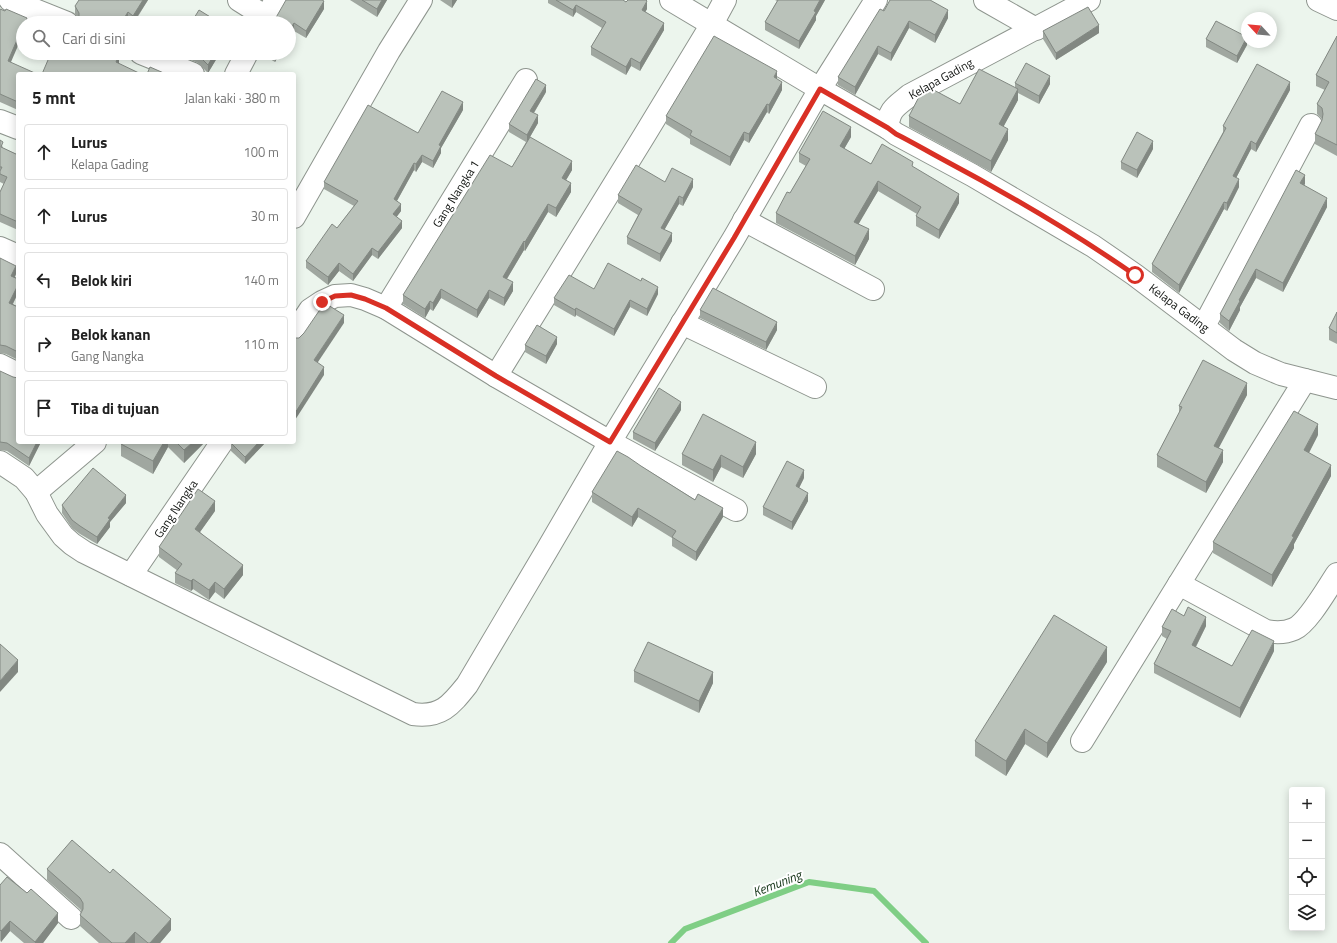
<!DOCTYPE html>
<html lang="id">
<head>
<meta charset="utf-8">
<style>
  body { margin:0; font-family:"Titillium Web",sans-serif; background:#f2f2f2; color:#222 }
  .controls { position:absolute; right:12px; bottom:12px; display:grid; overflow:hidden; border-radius:4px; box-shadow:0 2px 10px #0003 }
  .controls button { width:36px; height:36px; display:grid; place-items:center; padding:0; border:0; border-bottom:1px solid #e0e0e0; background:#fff; color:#222; font:20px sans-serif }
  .compass { position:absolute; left:1241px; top:12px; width:36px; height:36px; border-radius:50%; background:#fff; box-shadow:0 2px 10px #0003; rotate:296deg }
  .stop { position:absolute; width:12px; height:12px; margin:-9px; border:3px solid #d93025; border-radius:50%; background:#fff }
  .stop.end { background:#d93025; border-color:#fff; box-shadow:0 1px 4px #0008 }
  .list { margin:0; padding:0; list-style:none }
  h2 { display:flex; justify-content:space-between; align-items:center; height:52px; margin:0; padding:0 16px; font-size:17px }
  h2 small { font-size:13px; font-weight:400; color:#767676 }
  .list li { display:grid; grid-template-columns:26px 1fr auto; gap:12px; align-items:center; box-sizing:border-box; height:56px; margin:0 8px 8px; padding:0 8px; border:1px solid #e0e0e0; border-radius:4px }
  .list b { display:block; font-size:15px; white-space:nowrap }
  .list p { margin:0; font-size:13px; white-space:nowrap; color:#767676 }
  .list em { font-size:13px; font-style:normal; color:#767676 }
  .icon { flex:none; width:22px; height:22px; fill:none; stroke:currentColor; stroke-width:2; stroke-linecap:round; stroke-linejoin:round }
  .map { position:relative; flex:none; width:1337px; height:943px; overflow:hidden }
  .search { position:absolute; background:#fff; box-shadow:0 2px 10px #0003; left:16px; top:16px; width:280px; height:44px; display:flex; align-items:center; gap:10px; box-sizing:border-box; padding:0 14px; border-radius:22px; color:#767676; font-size:15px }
  .panel { position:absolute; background:#fff; box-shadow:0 2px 10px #0003; left:16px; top:72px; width:280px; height:372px; border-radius:4px }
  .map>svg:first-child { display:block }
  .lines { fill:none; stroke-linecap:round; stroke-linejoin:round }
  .stream { stroke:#7fce85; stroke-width:6 }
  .minor-casing { stroke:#8e958e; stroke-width:24 }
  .minor { stroke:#fff; stroke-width:22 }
  .wall { fill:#a0a7a0 }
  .shaded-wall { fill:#828882 }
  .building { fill:#bac2ba; stroke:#828882 }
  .route { stroke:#d93025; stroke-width:5 }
  .labels { text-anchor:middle; stroke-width:4; stroke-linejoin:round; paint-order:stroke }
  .street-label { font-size:12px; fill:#101310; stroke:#fff }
  .water-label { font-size:13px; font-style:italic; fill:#133316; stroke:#fff }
</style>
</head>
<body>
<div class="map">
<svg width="1337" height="943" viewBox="0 0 1337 943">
  <rect width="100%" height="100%" fill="#ecf5ed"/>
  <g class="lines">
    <polyline class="stream" points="671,943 685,929 809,882 874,891 926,943"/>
    <defs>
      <g id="minor">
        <polyline points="10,0 67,23"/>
        <polyline points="239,0 266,17"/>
        <polyline points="671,0 820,89 876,0"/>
        <polyline points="985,0 1036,29"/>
        <path d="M1089,0L910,95C897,106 888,109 888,128L896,134L972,175L1093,246L1135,275L1234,350L1255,363L1281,374L1337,388"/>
        <polyline points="1318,0 1337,9"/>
        <polyline points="263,23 276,0"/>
        <polyline points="141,53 193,74"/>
        <polyline points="236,74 247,53"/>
        <polyline points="0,121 18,128"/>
        <polyline points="294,217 389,51 421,0"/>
        <polyline points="744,220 873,289"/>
        <polyline points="0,248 18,256"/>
        <polyline points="386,308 526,80"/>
        <polyline points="682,323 815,387"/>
        <polyline points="1204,326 1311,125"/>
        <polyline points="294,334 310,310 322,302 335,296 351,295 365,299 386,308 496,376 610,442 736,510"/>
        <polyline points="0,365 18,374"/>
        <polyline points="496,376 644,136 712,24 725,0"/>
        <path d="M0,462L24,478L36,492L47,514L63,536L72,544L84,552L193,606L413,714C441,718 451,705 467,685L547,550L610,442L734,238L820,89L888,128"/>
        <polyline points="36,492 95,442"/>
        <polyline points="131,575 222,442"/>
        <path d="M1179,584L1266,631C1276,633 1285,633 1294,629C1308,623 1328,587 1337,574"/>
        <polyline points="1082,741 1305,380"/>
        <polyline points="0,854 71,918"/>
      </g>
    </defs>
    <use href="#minor" class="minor-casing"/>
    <use href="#minor" class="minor"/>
  </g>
  <g class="wall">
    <polygon points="148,0 134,23 132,23 128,20 79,20 75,14 75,6"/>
    <polygon points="350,0 387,0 377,17"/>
    <polygon points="440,0 457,0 452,8"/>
    <polygon points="548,0 623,0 626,2 647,9 645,12 664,30 640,71 631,66 626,75 591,55 591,47 602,28 576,12 573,17 548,3"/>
    <polygon points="775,0 825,0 816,16 816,20 799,49 765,30 765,22 777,1"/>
    <polygon points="0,9 27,23 23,23 23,34 10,62 18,74 18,110 0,102"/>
    <polygon points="324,9 306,38 294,31 289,39 289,23"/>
    <polygon points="884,11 948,18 935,43 909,28 891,61 878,54 855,95 838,85 838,77"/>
    <polygon points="1043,31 1099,33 1056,60 1043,39"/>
    <polygon points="1337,36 1337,156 1315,144 1315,134 1322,120 1322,119 1317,114 1317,104 1325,90 1316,86 1316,75"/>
    <polygon points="1206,39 1247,45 1237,63 1206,47"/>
    <polygon points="177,53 220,53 208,73 198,63 177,54"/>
    <polygon points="260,53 280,53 275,62"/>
    <polygon points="777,79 782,90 769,114 767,112 749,143 744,140 730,166 690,144 690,139 666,124 666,116"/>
    <polygon points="1015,83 1050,84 1039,104 1018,93 1018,100 1003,127 1008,140 991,172 909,127 909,116 960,104 1015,88"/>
    <polygon points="1290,90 1256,152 1251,149 1236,178 1239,187 1227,211 1224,209 1179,293 1152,272 1152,264 1223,132 1223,126"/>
    <polygon points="546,92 534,113 538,123 530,137 572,170 566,180 571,192 556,217 548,212 525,251 524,250 507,279 513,291 504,306 489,298 477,318 441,298 433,311 430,309 425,318 403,304 403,295 512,167 526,142 509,132 509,124"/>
    <polygon points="463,110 441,148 441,153 433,168 422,162 416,172 414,170 397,201 401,211 396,217 402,228 378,259 372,255 353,281 339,271 328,285 306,268 306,261 337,228 354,206 324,189 324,182"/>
    <polygon points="851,137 844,149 871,164 913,167 959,203 939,239 916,226 916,216 917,214 878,191 858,224 869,239 855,265 776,223 776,213 790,193 806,166 799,162 799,153"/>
    <polygon points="0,140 3,148 18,155 18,230 0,222 0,192 4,184 0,182"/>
    <polygon points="1153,149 1137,178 1121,169 1121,162"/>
    <polygon points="665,182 693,187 683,206 679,204 664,230 672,241 660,262 627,244 627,237 638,215 618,203 618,195"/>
    <polygon points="1305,184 1304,185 1327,207 1283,292 1256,278 1240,307 1240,310 1229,331 1220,323 1220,314"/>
    <polygon points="0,258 16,274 15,277 18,279 18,293 13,304 18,307 18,360 6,354 0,353"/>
    <polygon points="594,289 658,294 647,316 630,307 614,336 576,315 575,317 554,305 554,298"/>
    <polygon points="700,310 777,330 766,350 700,318"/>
    <polygon points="1337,312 1337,344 1329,340 1329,328"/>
    <polygon points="557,344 546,364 525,352 525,345"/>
    <polygon points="0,371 18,442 41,442 29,466 7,451 0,450"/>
    <polygon points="1247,395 1218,448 1223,462 1206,493 1157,467 1157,455 1179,413 1179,406"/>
    <polygon points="681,410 655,451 633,439 633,432"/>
    <polygon points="1318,435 1309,453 1331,476 1294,544 1294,548 1272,587 1213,553 1213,542"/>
    <polygon points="122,442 205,442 184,463 168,447 153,474 121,456 121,444"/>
    <polygon points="266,442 245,464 231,451 231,443"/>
    <polygon points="682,454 756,454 743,478 721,467 713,482 682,465"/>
    <polygon points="641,466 723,517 696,561 672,546 672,538 638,517 632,527 592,502 592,492"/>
    <polygon points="804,478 799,488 808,501 792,530 763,515 763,507"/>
    <polygon points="126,503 110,522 110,527 97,544 80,534 72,528 62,513 62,505"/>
    <polygon points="215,511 200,532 243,575 224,599 215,592 209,600 193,589 191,591 175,583 175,573 178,571 159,557 159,547"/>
    <polygon points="1184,616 1206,626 1196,647 1232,666 1274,651 1240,718 1154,673 1154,664 1167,639 1162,636 1162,627"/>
    <polygon points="1107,662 1047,758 1025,744 1006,776 975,756 975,741"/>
    <polygon points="634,671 713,683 699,713 634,682"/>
    <polygon points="47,869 171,930 160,943 99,943 80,926 80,915 82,912 80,909 47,880"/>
    <polygon points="0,885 58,923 43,943 24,943 10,931 1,942 0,940"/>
  </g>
  <g class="shaded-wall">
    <polygon points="143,0 148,0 133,23 133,16"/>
    <polygon points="382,0 387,0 377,17 377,9"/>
    <polygon points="452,0 457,0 452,8"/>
    <polygon points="820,0 825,0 816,16 816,20 799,49 799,41"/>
    <polygon points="324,1 324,9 306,38 306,31"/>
    <polygon points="647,1 647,9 642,18 642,10"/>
    <polygon points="576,5 576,12 573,17 573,10"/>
    <polygon points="948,10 948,18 935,43 935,35"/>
    <polygon points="128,12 128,20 126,23 121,23"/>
    <polygon points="909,21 909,28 891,61 891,53"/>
    <polygon points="294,23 294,31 289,39 289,31"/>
    <polygon points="664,23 664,30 640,71 640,63"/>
    <polygon points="1099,25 1099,33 1056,60 1056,53"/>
    <polygon points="23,26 23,34 8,69 8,61"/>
    <polygon points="1247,37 1247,45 1237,63 1237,56"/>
    <polygon points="878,46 878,54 855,95 855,87"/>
    <polygon points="215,53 220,53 208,73 208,65"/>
    <polygon points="275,53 280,53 275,62"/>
    <polygon points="119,55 119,63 116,70 116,62"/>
    <polygon points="631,58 631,66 626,75 626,67"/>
    <polygon points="777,71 777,80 774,77"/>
    <polygon points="1050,76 1050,84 1039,104 1039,96"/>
    <polygon points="782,82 782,90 769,114 769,105"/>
    <polygon points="1290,82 1290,90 1256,152 1256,144"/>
    <polygon points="546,85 546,92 530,119 530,111"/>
    <polygon points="1018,89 1018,100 999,135 999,124"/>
    <polygon points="463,102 463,110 441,148 441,153 433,168 433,161 439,145"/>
    <polygon points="767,104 767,112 749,143 749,134"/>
    <polygon points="538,115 538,123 527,142 527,135"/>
    <polygon points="851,127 851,137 840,156 840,146"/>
    <polygon points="1008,129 1008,140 991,172 991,161"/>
    <polygon points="744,132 744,140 730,166 730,157"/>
    <polygon points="1153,141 1153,149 1137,178 1137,170"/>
    <polygon points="1251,141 1251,149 1233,184 1233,176"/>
    <polygon points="422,155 422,162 416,172 416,164"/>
    <polygon points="572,161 572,170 562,187 562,178"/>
    <polygon points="414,163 414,170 394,206 394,199"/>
    <polygon points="1305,175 1305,184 1300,193 1300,183"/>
    <polygon points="693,179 693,187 683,206 683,198"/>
    <polygon points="1239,179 1239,187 1227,211 1227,203"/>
    <polygon points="878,181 878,191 854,232 854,222"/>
    <polygon points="571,183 571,192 556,217 556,208"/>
    <polygon points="959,194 959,203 939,239 939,230"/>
    <polygon points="679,196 679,204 661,236 661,228"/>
    <polygon points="1327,198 1327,207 1283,292 1283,283"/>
    <polygon points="1224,202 1224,209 1179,293 1179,285"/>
    <polygon points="401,204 401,211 393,222 393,214"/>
    <polygon points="548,204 548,212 525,251 525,242"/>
    <polygon points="402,221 402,228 378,259 378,252"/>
    <polygon points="869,229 869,239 855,265 855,256"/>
    <polygon points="672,233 672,241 660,262 660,254"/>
    <polygon points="524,241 524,250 503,285 503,277"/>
    <polygon points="372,248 372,255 353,281 353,274"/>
    <polygon points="339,263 339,271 328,285 328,277"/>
    <polygon points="16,266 16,274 11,284 11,276"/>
    <polygon points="1256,269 1256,278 1240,307 1240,310 1229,331 1229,321 1239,300"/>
    <polygon points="513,282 513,291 504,306 504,298"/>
    <polygon points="18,285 18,293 9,311 9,303"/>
    <polygon points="658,287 658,294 647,316 647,309"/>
    <polygon points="441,289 441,298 433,311 433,303"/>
    <polygon points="489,290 489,298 477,318 477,310"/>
    <polygon points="630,300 630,307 614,336 614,329"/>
    <polygon points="430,301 430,309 425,318 425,309"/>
    <polygon points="576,308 576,315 575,317 575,310"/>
    <polygon points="344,315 344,323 314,368 314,360"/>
    <polygon points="777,322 777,330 766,350 766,342"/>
    <polygon points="557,337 557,344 546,364 546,356"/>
    <polygon points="324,367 324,375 297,417 294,421 294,413"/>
    <polygon points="1247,383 1247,395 1214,457 1214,446"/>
    <polygon points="681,402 681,410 655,451 655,443"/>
    <polygon points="1318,424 1318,435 1304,462 1304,450"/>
    <polygon points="37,442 41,442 29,466 29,458"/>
    <polygon points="164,442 168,442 168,447 153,474 153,461"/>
    <polygon points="193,442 205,442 184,463 184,450"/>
    <polygon points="259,442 266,442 245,464 245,457"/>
    <polygon points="756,442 756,454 743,478 743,467"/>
    <polygon points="1223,450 1223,462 1206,493 1206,482"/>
    <polygon points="721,455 721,467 713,482 713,470"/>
    <polygon points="1331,465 1331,476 1294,544 1294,548 1272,587 1272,575 1292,536"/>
    <polygon points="804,470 804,478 796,494 796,486"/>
    <polygon points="808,493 808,501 792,530 792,522"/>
    <polygon points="126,495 126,503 110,522 110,527 97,544 97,537 108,518"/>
    <polygon points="215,501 215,511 195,539 195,529"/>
    <polygon points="638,508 638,517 632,527 632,517"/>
    <polygon points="723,508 723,517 696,561 696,552"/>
    <polygon points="243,565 243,575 224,599 224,589"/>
    <polygon points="193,579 193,589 191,591 191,581"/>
    <polygon points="215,582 215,592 209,600 209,590"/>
    <polygon points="1206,617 1206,626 1192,654 1192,645"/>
    <polygon points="1274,641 1274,651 1240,718 1240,708"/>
    <polygon points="1107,647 1107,662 1047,758 1047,743"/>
    <polygon points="18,660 18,672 0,692 0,681"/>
    <polygon points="713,672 713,683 699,713 699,701"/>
    <polygon points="1025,729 1025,744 1006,776 1006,761"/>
    <polygon points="58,913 58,923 43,943 35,943 35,942"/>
    <polygon points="171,919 171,930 160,943 150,943"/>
    <polygon points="10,921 10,931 1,942 1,931"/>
    <polygon points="135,932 135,943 125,943"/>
  </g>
  <g class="building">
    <polygon points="79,0 143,0 133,16 128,12 121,23 76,23 79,19 79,13 75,6"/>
    <polygon points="286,0 322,0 324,1 306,31 294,23 289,31 289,23 272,23 274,21"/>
    <polygon points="362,0 382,0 377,9"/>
    <polygon points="556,0 623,0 626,2 628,0 646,0 647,1 642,10 664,23 640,63 631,58 626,67 591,47 606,22 576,5 573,10"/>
    <polygon points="778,0 820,0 814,11 816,12 799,41 765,22"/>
    <polygon points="890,0 930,0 948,10 935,35 909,21 891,53 878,46 855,87 838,77 880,9 884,11"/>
    <polygon points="1088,7 1099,25 1056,53 1043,31"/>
    <polygon points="0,9 5,11 6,9 27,18 25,23 23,23 23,26 8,61 37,74 18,74 18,102 0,94"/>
    <polygon points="199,10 220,23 191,23"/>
    <polygon points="1216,21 1247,37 1237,56 1206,39"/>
    <polygon points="714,36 777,71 774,77 782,82 769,105 767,104 749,134 744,132 730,157 690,135 692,131 666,116"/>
    <polygon points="1337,36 1337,145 1315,134 1322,120 1323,114 1322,108 1317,104 1329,82 1316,75"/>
    <polygon points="51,53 116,53 119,55 116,62 141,74 42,74"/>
    <polygon points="194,53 215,53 208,65 198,55"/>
    <polygon points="1026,63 1050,76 1039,96 1015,83"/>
    <polygon points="1257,64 1290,82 1256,144 1251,141 1233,176 1239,179 1227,203 1224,202 1179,285 1152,264 1226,128 1223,126"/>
    <polygon points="150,67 166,74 147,74"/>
    <polygon points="979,69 1018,89 999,124 1008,129 991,161 909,116 921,93 930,88 960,104"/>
    <polygon points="536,79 546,85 530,111 538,115 527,135 509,124"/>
    <polygon points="442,91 463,102 439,145 441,146 433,161 422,155 416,164 414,163 394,199 401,204 393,214 402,221 378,252 372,248 353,274 339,263 328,277 306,261 332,224 337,228 358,201 324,182 368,105 418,133"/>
    <polygon points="823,111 851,127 840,146 871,164 882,144 913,162 912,166 959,194 939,230 916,216 921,207 878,181 854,222 869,229 855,256 776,213 787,192 790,193 810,159 799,153"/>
    <polygon points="1137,132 1153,141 1137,170 1121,162"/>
    <polygon points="530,137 572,161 562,178 571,183 556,208 548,204 525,242 524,241 503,277 513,282 504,298 489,290 477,310 441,289 433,303 430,301 425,309 403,295 490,155 512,167"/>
    <polygon points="0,140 3,142 1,147 18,155 18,222 0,214 0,192 7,177 0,174 0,171 2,167 0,167"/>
    <polygon points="636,165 665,182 672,168 693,179 683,198 679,196 661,228 672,233 660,254 627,237 642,209 618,195"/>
    <polygon points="1296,170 1305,175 1300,183 1327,198 1283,283 1256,269 1239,300 1240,301 1229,321 1220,314"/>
    <polygon points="0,258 16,266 11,276 18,279 18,285 9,303 18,307 18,352 6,346 0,345"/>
    <polygon points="608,263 641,281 642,278 658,287 647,309 630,300 614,329 576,308 575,310 554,298 569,275 594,289"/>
    <polygon points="713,288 777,322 766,342 700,310"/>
    <polygon points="328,305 344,315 314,360 324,367 297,410 294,413 294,338 299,338 304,333 319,311"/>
    <polygon points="1337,312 1337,333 1329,328"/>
    <polygon points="537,325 557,337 546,356 525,345"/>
    <polygon points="1203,360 1247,383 1214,446 1223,450 1206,482 1157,455 1182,407 1179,406"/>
    <polygon points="0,371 13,377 18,378 18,442 37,442 29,458 7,443 0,442"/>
    <polygon points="659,388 681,402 655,443 633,432"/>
    <polygon points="1294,411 1318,424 1304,450 1331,465 1292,536 1294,537 1272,575 1213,542"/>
    <polygon points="703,414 756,442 743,467 721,455 713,470 682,454"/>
    <polygon points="122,442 164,442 153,461 121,444"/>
    <polygon points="176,442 193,442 184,450"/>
    <polygon points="231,442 259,442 245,457 231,443"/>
    <polygon points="617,451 628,457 641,466 695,500 698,494 723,508 696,552 672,537 676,531 638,508 632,517 592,492"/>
    <polygon points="787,461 804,470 796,486 808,493 792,522 763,507"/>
    <polygon points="93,468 126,495 108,518 110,519 97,537 80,526 72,520 62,505"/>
    <polygon points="198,489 215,501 195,529 243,565 224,589 215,582 209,590 193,579 191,581 175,573 182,564 159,547"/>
    <polygon points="1188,607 1206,617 1192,645 1232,666 1252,630 1274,641 1240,708 1154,664 1171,631 1162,627 1172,609 1184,616"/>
    <polygon points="1054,615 1107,647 1047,743 1025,729 1006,761 975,741"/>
    <polygon points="648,642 713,672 699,701 634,671"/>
    <polygon points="0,644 18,660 0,681"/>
    <polygon points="72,840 110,873 113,869 171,919 150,943 148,943 135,932 125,943 112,943 80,915 83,909 83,903 80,898 47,869"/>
    <polygon points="7,877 27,893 31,889 58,913 35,942 10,921 1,931 0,930 0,885"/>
  </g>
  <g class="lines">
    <path class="route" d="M322,302L335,296L351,295L365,299L386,308L496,376L610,442L734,238L820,89L888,128L896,134C912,142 927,151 942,159C1008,194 1073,232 1135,275"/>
  </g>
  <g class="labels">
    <g class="street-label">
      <text transform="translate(941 79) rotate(-29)" y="4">Kelapa Gading</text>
      <text transform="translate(456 194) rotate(-58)" y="4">Gang Nangka 1</text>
      <text transform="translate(1179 308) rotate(37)" y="4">Kelapa Gading</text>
      <text transform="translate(176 509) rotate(-56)" y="4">Gang Nangka</text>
    </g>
    <g class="water-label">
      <text transform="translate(777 883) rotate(-21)" y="5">Kemuning</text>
    </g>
  </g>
</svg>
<div class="controls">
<button>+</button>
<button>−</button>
<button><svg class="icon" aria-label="locate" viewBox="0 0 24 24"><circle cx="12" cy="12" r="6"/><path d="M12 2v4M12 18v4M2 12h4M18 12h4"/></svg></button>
<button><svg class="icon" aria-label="layers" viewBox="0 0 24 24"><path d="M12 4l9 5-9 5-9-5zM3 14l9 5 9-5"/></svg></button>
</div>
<svg class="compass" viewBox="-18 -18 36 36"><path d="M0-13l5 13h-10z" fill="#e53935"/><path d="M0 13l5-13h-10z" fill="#767676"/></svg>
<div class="stop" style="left:1135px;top:275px"></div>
<div class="stop end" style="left:322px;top:302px"></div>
<div class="search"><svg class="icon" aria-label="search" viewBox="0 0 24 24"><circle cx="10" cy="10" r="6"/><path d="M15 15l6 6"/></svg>Cari di sini</div>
<section class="panel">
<h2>5 mnt<small>Jalan kaki · 380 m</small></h2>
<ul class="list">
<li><svg class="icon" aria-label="ahead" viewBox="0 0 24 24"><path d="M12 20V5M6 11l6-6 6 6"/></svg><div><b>Lurus</b><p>Kelapa Gading</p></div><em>100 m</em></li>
<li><svg class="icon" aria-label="ahead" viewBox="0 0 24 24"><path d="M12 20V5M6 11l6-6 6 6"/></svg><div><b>Lurus</b></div><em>30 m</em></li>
<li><svg class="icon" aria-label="left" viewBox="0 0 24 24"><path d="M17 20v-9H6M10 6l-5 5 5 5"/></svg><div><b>Belok kiri</b></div><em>140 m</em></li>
<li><svg class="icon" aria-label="right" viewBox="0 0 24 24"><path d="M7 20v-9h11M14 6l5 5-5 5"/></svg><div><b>Belok kanan</b><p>Gang Nangka</p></div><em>110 m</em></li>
<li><svg class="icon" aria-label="arrive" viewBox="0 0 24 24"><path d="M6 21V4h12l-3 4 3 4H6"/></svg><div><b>Tiba di tujuan</b></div></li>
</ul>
</section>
</div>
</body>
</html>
